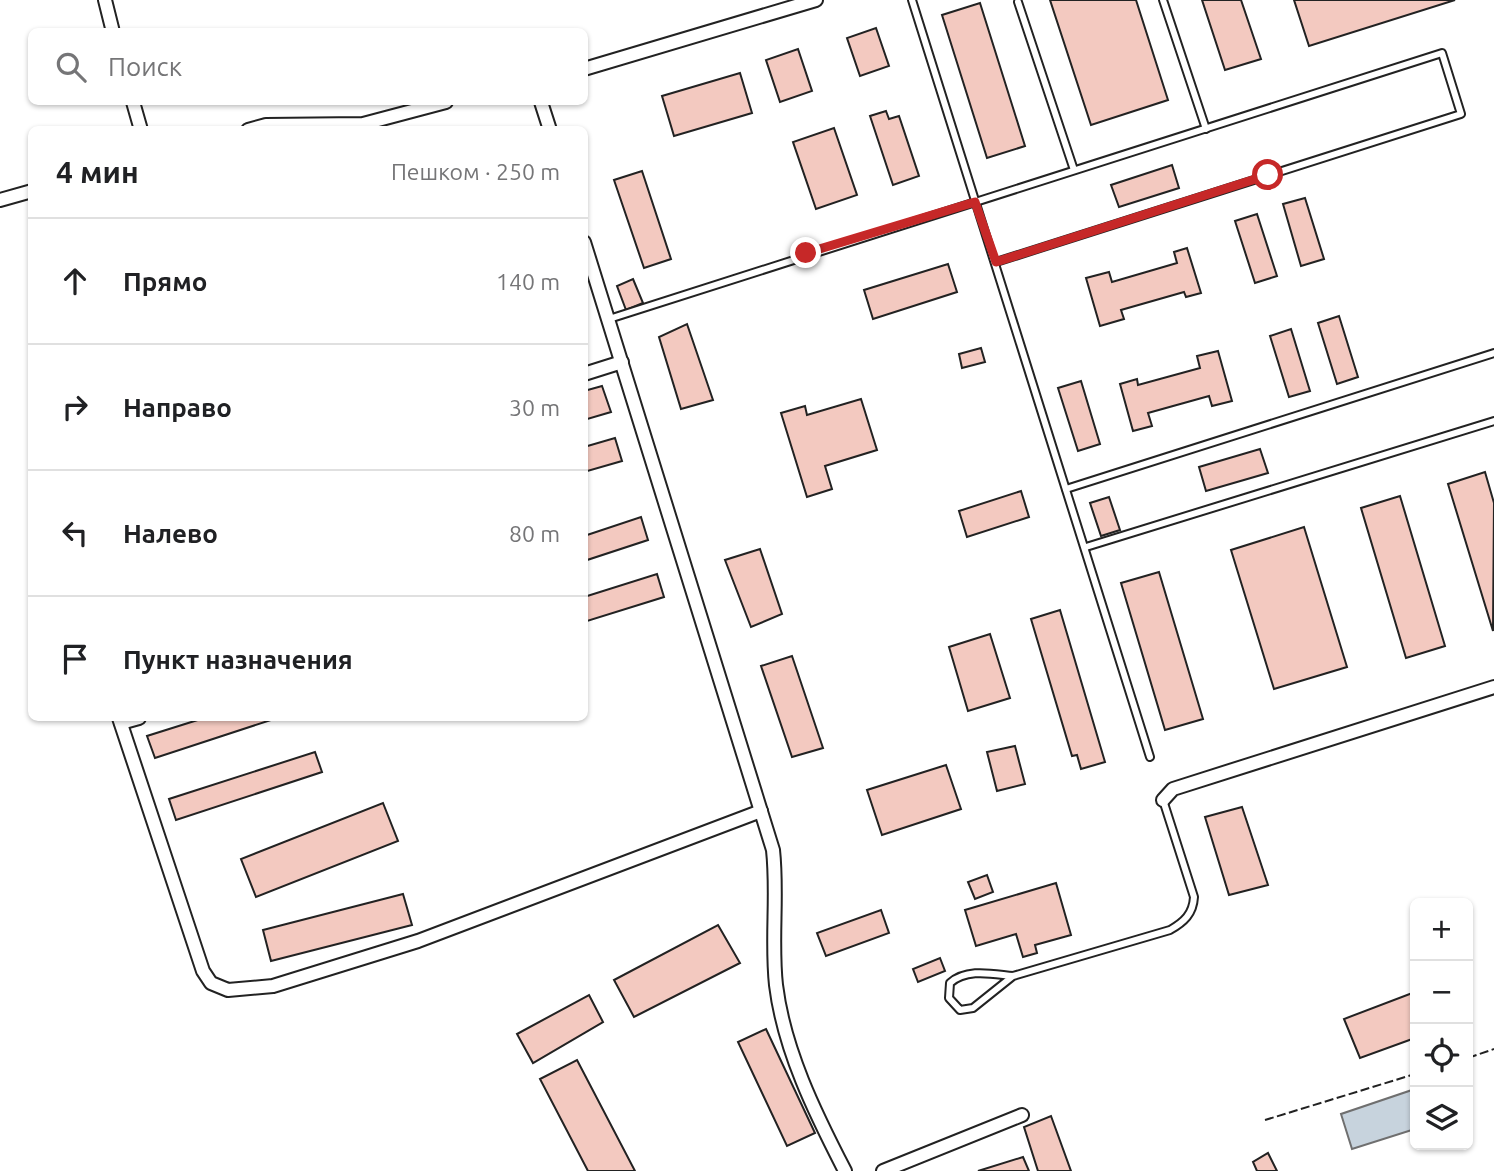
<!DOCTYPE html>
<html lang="ru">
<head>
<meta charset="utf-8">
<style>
  body { margin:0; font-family:Ubuntu,sans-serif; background:#f2f2f2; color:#202124 }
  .controls { position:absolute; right:21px; bottom:21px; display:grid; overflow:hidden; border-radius:10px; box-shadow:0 2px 5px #0004 }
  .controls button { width:63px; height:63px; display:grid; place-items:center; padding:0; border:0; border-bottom:2px solid #e0e0e0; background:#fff; color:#202124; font:35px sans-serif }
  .stop { position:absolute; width:21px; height:21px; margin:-16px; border:5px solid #c62828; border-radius:50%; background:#fff }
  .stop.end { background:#c62828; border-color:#fff; box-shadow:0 2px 7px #0008 }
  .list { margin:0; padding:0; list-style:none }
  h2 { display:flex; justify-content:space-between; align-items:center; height:91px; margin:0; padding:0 28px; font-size:30px }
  h2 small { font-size:23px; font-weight:400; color:#757577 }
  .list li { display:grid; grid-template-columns:46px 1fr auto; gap:21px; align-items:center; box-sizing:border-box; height:126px; padding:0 28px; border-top:2px solid #e0e0e0 }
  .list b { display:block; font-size:26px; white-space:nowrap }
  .list em { font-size:23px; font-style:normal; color:#757577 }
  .icon { flex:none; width:38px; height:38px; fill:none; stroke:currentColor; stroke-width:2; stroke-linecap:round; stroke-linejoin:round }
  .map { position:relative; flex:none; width:1494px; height:1171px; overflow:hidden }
  .search { position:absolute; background:#fff; box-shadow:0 2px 5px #0004; left:28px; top:28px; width:560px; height:77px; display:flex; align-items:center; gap:18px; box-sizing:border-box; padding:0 24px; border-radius:10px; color:#757577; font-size:26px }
  .panel { position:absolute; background:#fff; box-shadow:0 2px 5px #0004; left:28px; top:126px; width:560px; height:595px; border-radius:10px }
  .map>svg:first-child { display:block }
  .water { fill:#c7d3dd; stroke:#6f6f6f; stroke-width:2 }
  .building { fill:#f3c9c0; stroke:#222; stroke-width:2 }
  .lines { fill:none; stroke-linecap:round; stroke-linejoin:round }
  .service-casing { stroke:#222; stroke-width:10 }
  .minor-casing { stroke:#222; stroke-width:16 }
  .service { stroke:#fff; stroke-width:6 }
  .minor { stroke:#fff; stroke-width:12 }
  .fence { stroke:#222; stroke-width:2; stroke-dasharray:9 3.5; stroke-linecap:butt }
  .route { stroke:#c62828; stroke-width:9 }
</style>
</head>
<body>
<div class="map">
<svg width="1494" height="1171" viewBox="0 0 1494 1171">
  <rect width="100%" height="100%" fill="#fff"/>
  <polygon class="water" points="1415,1089 1415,1129 1352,1149 1341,1114"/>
  <g class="building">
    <polygon points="1050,0 1136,0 1168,100 1091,125"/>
    <polygon points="1202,0 1241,0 1261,59 1225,70"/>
    <polygon points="1294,0 1455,0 1309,46"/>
    <polygon points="980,3 1025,146 987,158 942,15"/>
    <polygon points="876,28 889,66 860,76 847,38"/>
    <polygon points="798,49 812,91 780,102 766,60"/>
    <polygon points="740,73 752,113 674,136 662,96"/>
    <polygon points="886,111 889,119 899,116 919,176 893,185 870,116"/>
    <polygon points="834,128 857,195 816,209 793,142"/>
    <polygon points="1172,165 1179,188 1119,207 1111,185"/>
    <polygon points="642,171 671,259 644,268 614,180"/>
    <polygon points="1305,198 1324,259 1301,266 1283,204"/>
    <polygon points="1257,214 1277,276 1255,283 1235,221"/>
    <polygon points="1187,248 1201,293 1186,297 1184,292 1121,310 1124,319 1100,326 1086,278 1109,272 1112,282 1177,263 1174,252"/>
    <polygon points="948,264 957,292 873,319 864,290"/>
    <polygon points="633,279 643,303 626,310 617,286"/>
    <polygon points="1339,316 1358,377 1337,384 1318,323"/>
    <polygon points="687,324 713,400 681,409 659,337"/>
    <polygon points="1291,329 1310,391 1289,397 1270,336"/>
    <polygon points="981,348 985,362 962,368 959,354"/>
    <polygon points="1218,351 1232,401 1212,406 1209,396 1148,413 1152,426 1133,431 1120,384 1137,379 1138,385 1200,368 1197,356"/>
    <polygon points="1081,381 1100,444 1078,451 1058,388"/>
    <polygon points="602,386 611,412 584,420 584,391"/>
    <polygon points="861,399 877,450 825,466 832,489 807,497 781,413 805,406 807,415"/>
    <polygon points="615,438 622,461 584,472 584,447"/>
    <polygon points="1260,449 1268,473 1206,491 1199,467"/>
    <polygon points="1485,472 1494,503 1493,631 1448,484"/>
    <polygon points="1021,491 1029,517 967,537 959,511"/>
    <polygon points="1400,496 1445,646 1406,658 1361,508"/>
    <polygon points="1109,497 1120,530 1101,536 1090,503"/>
    <polygon points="641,517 648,540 584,561 584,536"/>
    <polygon points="1304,527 1347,667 1274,689 1231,550"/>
    <polygon points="760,549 782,614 751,627 725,560"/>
    <polygon points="1159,572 1203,719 1165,730 1121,583"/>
    <polygon points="657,574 664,597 584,622 584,597"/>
    <polygon points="1060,610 1105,762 1081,769 1077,755 1072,756 1031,619"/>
    <polygon points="990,634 1010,698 968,711 949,647"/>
    <polygon points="792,656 823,748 792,757 761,666"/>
    <polygon points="204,718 277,718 155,758 147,736"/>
    <polygon points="1015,746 1025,784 997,791 987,752"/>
    <polygon points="315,752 322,772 176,820 169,799"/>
    <polygon points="946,765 961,809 882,835 867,790"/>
    <polygon points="383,803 398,841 256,897 241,859"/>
    <polygon points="1242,807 1268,885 1229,895 1205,817"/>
    <polygon points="987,875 993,892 975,899 968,882"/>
    <polygon points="1056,883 1071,935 1035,945 1037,953 1023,957 1016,934 976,946 965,910"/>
    <polygon points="403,894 412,925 271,961 263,930"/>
    <polygon points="881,910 889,933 826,956 817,933"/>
    <polygon points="718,925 740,963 634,1017 614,980"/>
    <polygon points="940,958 945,971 918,982 913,969"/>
    <polygon points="1415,992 1415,1038 1360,1058 1344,1019"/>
    <polygon points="589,995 603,1022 533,1063 517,1034"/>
    <polygon points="766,1029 815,1133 787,1146 738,1042"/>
    <polygon points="577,1060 635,1171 588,1171 540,1079"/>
    <polygon points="1051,1116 1071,1171 1038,1171 1024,1127"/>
    <polygon points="1268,1153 1277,1171 1257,1171 1253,1162"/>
    <polygon points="1023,1157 1029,1171 978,1171"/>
  </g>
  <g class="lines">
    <defs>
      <g id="service">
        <polyline points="912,0 1150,757"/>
        <polyline points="1163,0 1206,129"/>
        <polyline points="1018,2 1074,170"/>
        <polyline points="609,319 1442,53 1461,114 996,262"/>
        <polyline points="1066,489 1494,353"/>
        <polyline points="1086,547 1494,421"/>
        <path d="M1013,976C992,974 967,968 950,983L949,998L960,1010L973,1008L1013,976L1170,930C1184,922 1193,914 1194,897L1163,800"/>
      </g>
      <g id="minor">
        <polyline points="105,0 113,32"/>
        <polyline points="584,69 816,0"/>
        <polyline points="133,102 141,130"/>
        <polyline points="541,102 550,130"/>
        <polyline points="248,130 266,125 363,124 446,102"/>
        <polyline points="0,200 32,191"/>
        <path d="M584,242L773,850C778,895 771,940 776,985C784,1050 815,1113 845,1171"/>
        <polyline points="584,374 622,362"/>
        <polyline points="119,718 203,971 211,983 228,990 273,986 418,941 761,811"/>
        <polyline points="121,723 139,718"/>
        <polyline points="1163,800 1173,789 1494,687"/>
        <polyline points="883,1171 1022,1115"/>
      </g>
    </defs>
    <use href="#service" class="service-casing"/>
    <use href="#minor" class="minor-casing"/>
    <use href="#service" class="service"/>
    <use href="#minor" class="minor"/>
    <g class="fence">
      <polyline points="1468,1058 1494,1049"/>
      <polyline points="1265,1120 1415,1074"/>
    </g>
  </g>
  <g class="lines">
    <polyline class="route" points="806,253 975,202 996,262 1268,175"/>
  </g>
</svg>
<div class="controls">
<button>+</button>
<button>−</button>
<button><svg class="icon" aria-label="locate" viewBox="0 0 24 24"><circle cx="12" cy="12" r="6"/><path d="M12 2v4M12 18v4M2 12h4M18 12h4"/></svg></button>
<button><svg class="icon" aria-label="layers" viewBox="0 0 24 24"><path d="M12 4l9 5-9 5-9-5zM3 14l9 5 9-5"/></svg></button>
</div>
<div class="stop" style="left:1268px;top:175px"></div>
<div class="stop end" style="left:806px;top:253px"></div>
<div class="search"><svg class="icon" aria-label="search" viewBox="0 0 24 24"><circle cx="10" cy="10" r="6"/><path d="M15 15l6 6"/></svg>Поиск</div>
<section class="panel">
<h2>4 мин<small>Пешком · 250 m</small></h2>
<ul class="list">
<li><svg class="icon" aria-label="ahead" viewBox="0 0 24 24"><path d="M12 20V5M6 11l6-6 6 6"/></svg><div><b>Прямо</b></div><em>140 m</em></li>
<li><svg class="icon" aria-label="right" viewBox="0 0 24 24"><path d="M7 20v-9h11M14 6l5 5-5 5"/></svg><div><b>Направо</b></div><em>30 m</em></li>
<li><svg class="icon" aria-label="left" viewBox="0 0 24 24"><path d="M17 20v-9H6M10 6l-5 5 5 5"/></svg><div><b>Налево</b></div><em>80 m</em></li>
<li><svg class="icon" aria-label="arrive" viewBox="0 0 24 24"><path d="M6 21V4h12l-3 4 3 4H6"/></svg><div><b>Пункт назначения</b></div></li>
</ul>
</section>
</div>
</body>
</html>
